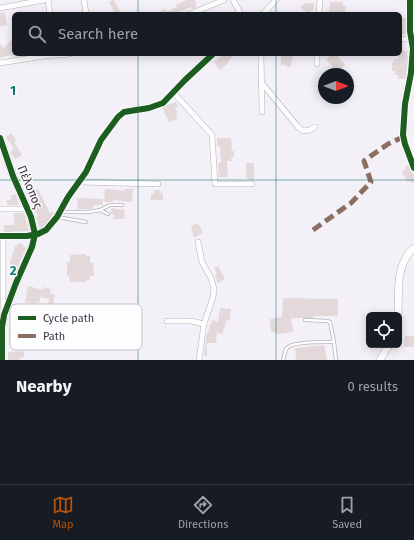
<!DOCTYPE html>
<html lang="en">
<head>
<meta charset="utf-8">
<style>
  body { margin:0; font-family:"Fira Sans",sans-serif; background:#242831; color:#f1f3f6 }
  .controls { position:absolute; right:12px; bottom:12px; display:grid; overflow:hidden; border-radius:6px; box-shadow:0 2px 10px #0003 }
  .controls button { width:36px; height:36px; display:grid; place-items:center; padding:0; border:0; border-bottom:1px solid #363941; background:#171b24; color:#f1f3f6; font:20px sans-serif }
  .compass { position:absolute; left:318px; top:68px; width:36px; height:36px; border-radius:50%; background:#171b24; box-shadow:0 2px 10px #0003; rotate:90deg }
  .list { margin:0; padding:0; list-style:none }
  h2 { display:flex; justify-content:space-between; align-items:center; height:52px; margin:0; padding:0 16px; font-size:17px }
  h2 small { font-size:13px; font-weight:400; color:#9ea1a6 }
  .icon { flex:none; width:22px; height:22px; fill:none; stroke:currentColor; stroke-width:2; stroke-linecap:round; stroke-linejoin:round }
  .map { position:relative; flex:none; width:414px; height:360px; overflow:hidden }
  .search { position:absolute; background:#171b24; box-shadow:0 2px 10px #0003; left:12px; right:12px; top:12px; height:44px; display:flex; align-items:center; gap:10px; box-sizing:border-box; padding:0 14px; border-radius:6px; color:#9ea1a6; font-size:15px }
  .sheet { height:124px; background:#171b24 }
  nav { display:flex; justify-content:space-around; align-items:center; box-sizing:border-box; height:56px; border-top:1px solid #363941; background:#171b24; font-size:11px; color:#9ea1a6 }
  nav a { display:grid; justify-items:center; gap:2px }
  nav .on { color:#b45309 }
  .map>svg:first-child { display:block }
  .building { fill:#e3d9db }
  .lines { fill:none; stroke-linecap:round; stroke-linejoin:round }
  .lane-casing { stroke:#b4b2b7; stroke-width:4 }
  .street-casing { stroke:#b4b2b7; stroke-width:6 }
  .secondary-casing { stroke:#b4b2b7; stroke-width:8 }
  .lane { stroke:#fdfdfe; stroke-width:2.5 }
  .street { stroke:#fdfdfe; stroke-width:5 }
  .secondary { stroke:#fdfdfe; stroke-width:7 }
  .quiet { stroke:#8d6e63; stroke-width:5; stroke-dasharray:10 5; stroke-linecap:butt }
  .cycleway-casing { stroke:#fdfcff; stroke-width:8 }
  .cycleway { stroke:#1b5e20; stroke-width:6 }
  .grid { fill:none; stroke:#0f766e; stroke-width:1; stroke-opacity:0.55 }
  .labels { text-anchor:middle; stroke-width:3; stroke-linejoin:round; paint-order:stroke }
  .street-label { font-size:12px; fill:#3a383e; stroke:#fdfcff }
  .key { fill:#fdfcff; stroke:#c2c1c5; stroke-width:1 }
  .key-label { font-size:11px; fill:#3a383e }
  .grid-label { font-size:13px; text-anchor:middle; font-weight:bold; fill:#0f766e; stroke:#fdfcff; stroke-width:3; stroke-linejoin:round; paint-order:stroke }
</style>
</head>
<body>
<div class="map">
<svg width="414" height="360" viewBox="0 0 414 360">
  <rect width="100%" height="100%" fill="#f3f0f7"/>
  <g class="building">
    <polygon points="113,0 114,0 121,14 115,14 109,2"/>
    <polygon points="187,0 195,0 197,7 192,9 191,7 175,14 153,14 165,9 166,12 177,7 176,5"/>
    <polygon points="330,2 343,2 343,6 346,6 345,13 329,12"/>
    <polygon points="305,3 314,3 314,8 308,14 300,7"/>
    <polygon points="5,12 7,25 0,27 0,13"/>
    <rect x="400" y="18" width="6" height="16"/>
    <polygon points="11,40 14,43 14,55 4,56 4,57 0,58 0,45 2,45 3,49"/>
    <polygon points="400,50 407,51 408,58 406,79 398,79 398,75 395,75 395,71 392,71 392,62 394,62 394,59 398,59"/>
    <polygon points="224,54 235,54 228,61 229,62 220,70 214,62"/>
    <polygon points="281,54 293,55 291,67 286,67 286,65 281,65"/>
    <polygon points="332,54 336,54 345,65 337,72 326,59"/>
    <polygon points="176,102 178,107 175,108 178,113 176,114 177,119 169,122 162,107"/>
    <polygon points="11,133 16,140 14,142 22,155 15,159 10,152 14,149 6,137"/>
    <polygon points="217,138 231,138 232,151 234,151 234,157 231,157 232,161 227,161 228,177 219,177 218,163 221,163 220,146 217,146"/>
    <polygon points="246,163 254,163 254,180 249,180 246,177"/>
    <polygon points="409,165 414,175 414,182 411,183 410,181 407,182 402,171 406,169 405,167"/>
    <polygon points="30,189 38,189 50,213 56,211 43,227 40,229 36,217 38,216 33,208 35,207 30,197 29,198 26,192"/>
    <polygon points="105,189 125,191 125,189 133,189 132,202 113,200 113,202 104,202"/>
    <polygon points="154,190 160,190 161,193 163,193 163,200 151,200 151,194 154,194"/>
    <polygon points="11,195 16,195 19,205 7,205 7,200 11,200"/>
    <polygon points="77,198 103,199 103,205 94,205 92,209 78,209"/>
    <polygon points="111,208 125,210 124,219 113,219 114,215 111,214"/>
    <polygon points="14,213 24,213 29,231 4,232 4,225 14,225"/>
    <polygon points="198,223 203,233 194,238 191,226"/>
    <polygon points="18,243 24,245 23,247 26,248 16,270 10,268 12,265 10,264 15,245 17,246"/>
    <polygon points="86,254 86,256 90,256 90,263 93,263 94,276 90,276 90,280 86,280 86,282 70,282 69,276 67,276 67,262 70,262 70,255"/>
    <polygon points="218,266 225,279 218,283 215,275 217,274 214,268"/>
    <polygon points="28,286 43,290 43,287 51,289 50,294 55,294 53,307 48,306 49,299 40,297 39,303 35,302 35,304 25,302"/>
    <polygon points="283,298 338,299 338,316 313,316 313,318 291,318 293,332 279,334 271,331 270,319 282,317"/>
    <polygon points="220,308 231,309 230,320 227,320 222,334 217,332 216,343 207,343 207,356 204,356 206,338 212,320 218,322"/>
    <polygon points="10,322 21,323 21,339 9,339"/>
    <polygon points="405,336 414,336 414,347 404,347"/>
    <polygon points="324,345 327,360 296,360 295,348"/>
    <polygon points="24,351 24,357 19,358 20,360 8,360 8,352"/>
  </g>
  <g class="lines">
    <defs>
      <g id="lane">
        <polyline points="100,210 108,214"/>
        <polyline points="60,212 89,212 100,210 110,205 122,205"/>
        <polyline points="57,217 86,222"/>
        <polyline points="305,320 327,321 330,322 334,342"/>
        <path d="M283,360C285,356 284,351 287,348C292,341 325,342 334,342L336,360"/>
      </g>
      <g id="street">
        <polyline points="48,0 50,14"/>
        <polyline points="84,0 86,14"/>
        <polyline points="233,0 241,14"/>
        <polyline points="410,0 410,31 413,49 411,73 405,104 403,135 405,144 414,168"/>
        <polyline points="0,8 44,0"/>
        <polyline points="319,11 320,0"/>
        <polyline points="190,14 224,0"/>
        <polyline points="263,14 276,0"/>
        <polyline points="400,39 413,39"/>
        <polyline points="261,54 262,112"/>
        <polyline points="317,54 317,64"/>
        <polyline points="0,63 44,56 70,54"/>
        <polyline points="261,82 298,127 303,131 310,130 315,127"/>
        <polyline points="173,92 212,135 215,184 252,184"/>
        <polyline points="79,182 158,184"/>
        <polyline points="0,209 28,209"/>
        <polyline points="0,236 27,236 38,234 46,230 57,217 68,197 86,172 101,140 118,117 124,112 149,108 163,103 185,80 213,54"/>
        <polyline points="3,236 3,307 5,311"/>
        <polyline points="198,242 202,262 211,278 214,289 213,297 204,324 199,360"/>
        <polyline points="167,321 191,321 204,324"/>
      </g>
      <g id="secondary">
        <polyline points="0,138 13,176 31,217 35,234 32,247 16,283 4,315 2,327 2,360"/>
        <path d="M398,315C399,293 395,264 414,248"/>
        <polyline points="380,360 389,345"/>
      </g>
    </defs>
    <use href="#lane" class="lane-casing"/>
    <use href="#street" class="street-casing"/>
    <use href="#secondary" class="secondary-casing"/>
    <use href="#lane" class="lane"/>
    <use href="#street" class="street"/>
    <use href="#secondary" class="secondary"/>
    <polyline class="quiet" points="313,230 351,203 371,182 364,161 365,160 388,144 403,137"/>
    <defs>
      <g id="cycleway">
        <polyline points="410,0 410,31 413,49 411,73 405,104 403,135 405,144 414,168"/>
        <polyline points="0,138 13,176 31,217 35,234 32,247 16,283 4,315 2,327 2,360"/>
        <polyline points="0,236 27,236 38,234 46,230 57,217 68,197 86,172 101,140 118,117 124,112 149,108 163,103 185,80 213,54"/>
      </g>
    </defs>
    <use href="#cycleway" class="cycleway-casing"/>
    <use href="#cycleway" class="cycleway"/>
  </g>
  <path class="grid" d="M138,0V14M276,0V14M138,54V360M276,54V360M0,180H414"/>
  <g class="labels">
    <g class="street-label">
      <text transform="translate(30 187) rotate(67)" y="4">Πέλοπος</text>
    </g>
  </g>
  <rect x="10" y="304" width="132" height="46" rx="6" class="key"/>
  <rect x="18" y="316" width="18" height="4" fill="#1b5e20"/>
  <rect x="18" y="334" width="18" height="4" fill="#8d6e63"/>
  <g class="key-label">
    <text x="43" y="322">Cycle path</text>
    <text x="43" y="340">Path</text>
  </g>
  <g class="grid-label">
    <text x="13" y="95">1</text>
    <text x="13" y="275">2</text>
  </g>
</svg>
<div class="controls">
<button><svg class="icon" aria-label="locate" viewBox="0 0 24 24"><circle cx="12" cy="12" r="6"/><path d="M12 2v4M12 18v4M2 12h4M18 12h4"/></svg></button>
</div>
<svg class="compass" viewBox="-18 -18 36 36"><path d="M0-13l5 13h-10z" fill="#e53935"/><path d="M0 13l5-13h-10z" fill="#9ea1a6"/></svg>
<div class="search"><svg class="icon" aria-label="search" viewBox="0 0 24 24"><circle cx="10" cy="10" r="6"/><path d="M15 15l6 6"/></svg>Search here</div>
</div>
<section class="sheet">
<h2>Nearby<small>0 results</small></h2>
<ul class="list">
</ul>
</section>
<nav>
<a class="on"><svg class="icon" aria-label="map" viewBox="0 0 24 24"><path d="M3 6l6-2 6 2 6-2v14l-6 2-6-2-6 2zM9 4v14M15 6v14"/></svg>Map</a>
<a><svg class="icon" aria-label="directions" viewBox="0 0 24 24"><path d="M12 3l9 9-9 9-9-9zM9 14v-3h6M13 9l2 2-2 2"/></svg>Directions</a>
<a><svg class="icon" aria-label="saved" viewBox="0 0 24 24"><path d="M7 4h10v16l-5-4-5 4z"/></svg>Saved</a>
</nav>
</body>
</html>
